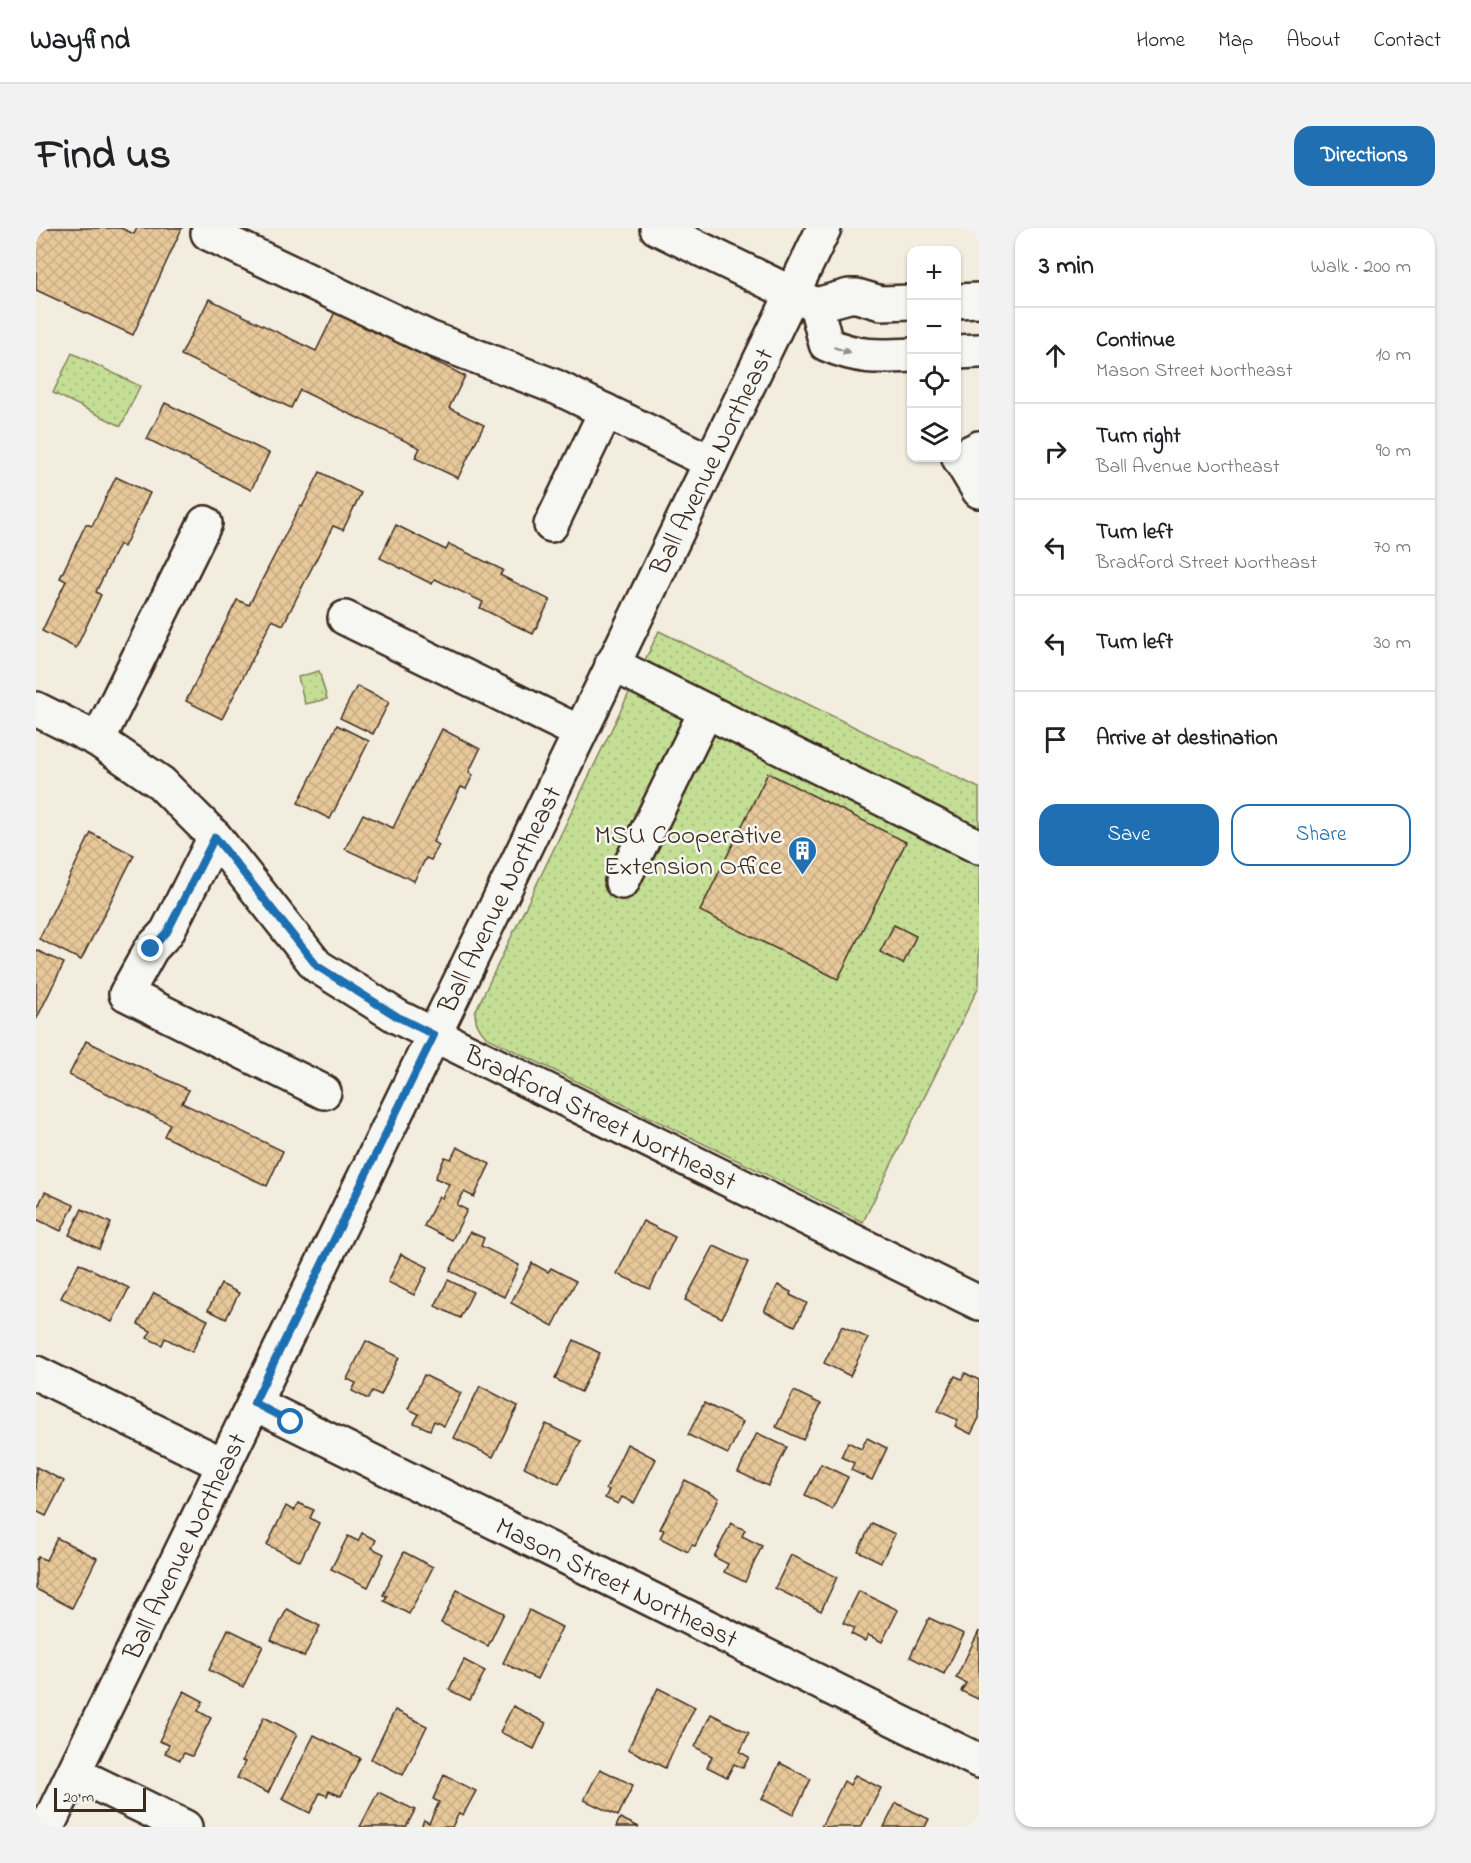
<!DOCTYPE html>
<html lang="en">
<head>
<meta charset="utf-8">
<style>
  body { margin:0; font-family:"Indie Flower",sans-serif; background:#f2f2f2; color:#202124 }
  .controls { position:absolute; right:18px; top:18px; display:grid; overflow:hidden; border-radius:12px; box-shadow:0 2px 4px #0004 }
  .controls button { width:54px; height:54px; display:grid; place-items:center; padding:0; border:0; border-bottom:2px solid #e0e0e0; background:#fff; color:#202124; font:30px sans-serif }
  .scale { position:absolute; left:18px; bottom:15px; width:92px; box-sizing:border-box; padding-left:6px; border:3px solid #3b2a1e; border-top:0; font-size:16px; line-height:21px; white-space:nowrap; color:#3b2a1e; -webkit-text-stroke:4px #f6f6f2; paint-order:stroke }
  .stop { position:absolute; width:18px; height:18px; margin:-14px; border:4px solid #1f6fb2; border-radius:50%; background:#fff }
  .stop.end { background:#1f6fb2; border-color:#fff; box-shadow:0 2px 6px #0008 }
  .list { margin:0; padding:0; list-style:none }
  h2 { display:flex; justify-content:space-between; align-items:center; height:78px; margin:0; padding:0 24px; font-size:26px }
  h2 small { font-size:20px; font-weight:400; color:#757577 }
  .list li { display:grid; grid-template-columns:39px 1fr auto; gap:18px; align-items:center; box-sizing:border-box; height:96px; padding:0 24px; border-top:2px solid #e0e0e0 }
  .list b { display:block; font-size:22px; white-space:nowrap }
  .list p { margin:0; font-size:20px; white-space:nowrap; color:#757577 }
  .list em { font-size:20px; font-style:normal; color:#757577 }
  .actions { display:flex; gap:12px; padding:18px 24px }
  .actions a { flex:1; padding:14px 0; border:2px solid #1f6fb2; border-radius:18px; text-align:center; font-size:21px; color:#1f6fb2 }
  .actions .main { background:#1f6fb2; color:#fff }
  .icon { flex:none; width:33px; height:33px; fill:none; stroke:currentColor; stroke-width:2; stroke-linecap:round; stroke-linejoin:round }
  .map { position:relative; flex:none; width:943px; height:1599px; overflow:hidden; border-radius:18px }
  header { display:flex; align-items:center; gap:36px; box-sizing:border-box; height:84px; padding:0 30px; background:#fff; border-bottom:2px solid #e0e0e0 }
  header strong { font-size:28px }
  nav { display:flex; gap:33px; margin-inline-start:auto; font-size:21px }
  .intro { display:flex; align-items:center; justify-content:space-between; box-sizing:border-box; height:144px; padding:0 36px }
  h1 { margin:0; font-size:42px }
  .button { padding:15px 27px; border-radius:18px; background:#1f6fb2; color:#fff; font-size:21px; font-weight:700 }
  main { display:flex; gap:36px; padding:0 36px }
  aside { flex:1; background:#fff; border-radius:18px; box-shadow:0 2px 4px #0004 }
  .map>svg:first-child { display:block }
  .green { fill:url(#green-dots); stroke:#80845a; stroke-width:1.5 }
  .building { fill:url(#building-cross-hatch); stroke:#3b2a1e; stroke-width:1.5 }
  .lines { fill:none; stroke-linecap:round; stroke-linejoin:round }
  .minor-casing { stroke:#3b2a1e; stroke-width:38 }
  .minor { stroke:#f6f6f2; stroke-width:33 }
  .oneway { fill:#989088 }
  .route { stroke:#1f6fb2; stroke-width:8 }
  .labels { text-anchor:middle; stroke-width:5; stroke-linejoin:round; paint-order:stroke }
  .street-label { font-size:27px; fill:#3b2a1e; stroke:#f6f6f2 }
  .poi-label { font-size:27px; fill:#3b2a1e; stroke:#f6f6f2; text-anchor:end }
</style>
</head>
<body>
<header>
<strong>Wayfind</strong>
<nav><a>Home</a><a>Map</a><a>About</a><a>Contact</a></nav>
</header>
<div class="intro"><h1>Find us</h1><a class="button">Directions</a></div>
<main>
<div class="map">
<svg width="943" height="1599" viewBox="0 0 943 1599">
  <defs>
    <pattern id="green-dots" width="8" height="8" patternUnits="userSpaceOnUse" patternTransform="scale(1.5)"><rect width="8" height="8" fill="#c4de95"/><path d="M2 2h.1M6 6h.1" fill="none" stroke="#a9bf80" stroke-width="1.8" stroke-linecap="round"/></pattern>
    <pattern id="building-cross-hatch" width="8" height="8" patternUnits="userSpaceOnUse" patternTransform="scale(1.5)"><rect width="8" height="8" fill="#e7c89a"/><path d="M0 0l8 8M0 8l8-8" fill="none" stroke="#c7ac84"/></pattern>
  </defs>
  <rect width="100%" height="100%" fill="#f3ede0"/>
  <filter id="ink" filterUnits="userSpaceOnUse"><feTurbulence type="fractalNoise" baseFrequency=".0167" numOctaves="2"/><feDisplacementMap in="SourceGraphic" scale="12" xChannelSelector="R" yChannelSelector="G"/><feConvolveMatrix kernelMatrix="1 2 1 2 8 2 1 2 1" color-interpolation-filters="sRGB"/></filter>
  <g filter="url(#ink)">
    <g class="green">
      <polygon points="36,125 104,158 85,198 17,165"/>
      <path d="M623,403L943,560V758L827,994L450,809C443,801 439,795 439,784Z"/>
      <polygon points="283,443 291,471 269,476 262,449"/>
    </g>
    <g class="building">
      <polygon points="0,0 85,0 98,6 101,0 146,0 97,107 0,62"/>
      <polygon points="173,71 280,123 299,84 429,148 413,180 448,197 422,250 379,230 384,220 264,162 255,180 145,127"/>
      <polygon points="129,175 233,225 215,262 111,211"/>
      <polygon points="284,244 325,265 307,302 297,298 247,397 236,392 186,491 150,473 201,372 213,377 264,278 266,279"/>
      <polygon points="80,249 114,265 88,319 83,316 60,364 65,367 40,420 6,403 30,353 24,350 50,296 56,298"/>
      <polygon points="360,297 410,322 413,316 467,342 464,347 514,372 497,406 444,380 447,374 399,351 396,356 344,330"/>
      <polygon points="321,458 353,474 337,506 304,490"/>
      <polygon points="301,497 333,513 294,591 262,575"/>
      <polygon points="406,501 444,521 433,544 437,547 430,561 425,559 397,614 403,617 395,632 390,630 378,653 309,621 327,586 357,600"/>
      <polygon points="732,545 870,614 802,751 664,683"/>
      <polygon points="55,605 98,627 45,732 3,711"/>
      <polygon points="858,697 880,708 867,736 844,724"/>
      <polygon points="0,722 28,735 0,792"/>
      <polygon points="50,813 153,862 146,875 247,923 231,958 128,908 134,896 33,847"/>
      <polygon points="421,919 454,936 438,969 428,964 421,977 431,982 416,1012 388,998 403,968 406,970 413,956 399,950 409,929 415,931"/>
      <polygon points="9,964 38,977 25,1003 0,991 0,983"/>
      <polygon points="46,981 75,995 63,1021 33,1007"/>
      <polygon points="607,993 639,1009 614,1061 581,1046"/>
      <polygon points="434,1004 448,1010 445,1018 483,1037 468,1069 414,1043"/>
      <polygon points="678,1018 712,1034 686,1090 649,1072"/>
      <polygon points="365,1026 392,1039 378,1067 352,1054"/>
      <polygon points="43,1035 93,1060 76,1094 25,1070"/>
      <polygon points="496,1035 512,1044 515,1040 540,1053 517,1098 475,1075"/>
      <polygon points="412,1052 437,1064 424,1090 399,1078"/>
      <polygon points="185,1056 203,1065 190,1091 172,1082"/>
      <polygon points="742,1057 755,1064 754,1067 771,1075 759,1098 728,1083"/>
      <polygon points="118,1065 172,1092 156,1124 129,1110 126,1117 111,1110 115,1103 102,1096"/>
      <polygon points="806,1098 832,1110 814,1148 788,1135"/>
      <polygon points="538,1112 564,1125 545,1164 519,1151"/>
      <polygon points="330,1113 363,1129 345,1167 336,1163 332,1171 316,1163 320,1155 311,1151"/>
      <polygon points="929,1145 943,1152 943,1190 935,1206 919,1198 922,1192 902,1183 919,1148 926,1151"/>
      <polygon points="388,1147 425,1165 408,1198 398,1193 394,1202 378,1195 383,1186 372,1181"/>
      <polygon points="444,1158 482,1178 457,1229 418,1210"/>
      <polygon points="758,1163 785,1176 767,1212 740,1199"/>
      <polygon points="668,1175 707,1194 692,1226 652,1207"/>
      <polygon points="510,1196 545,1213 523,1256 488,1239"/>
      <polygon points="721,1205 751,1219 732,1258 702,1244"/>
      <polygon points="831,1210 851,1220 836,1252 815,1242 818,1235 805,1229 812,1214 825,1221"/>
      <polygon points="591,1216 620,1231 598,1275 586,1269 582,1276 569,1270 573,1262 570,1261"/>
      <polygon points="785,1236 812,1249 796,1281 769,1267"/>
      <polygon points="0,1239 28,1253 10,1288 0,1283"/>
      <polygon points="649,1252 683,1270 659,1318 656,1317 652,1324 624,1310 628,1302 624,1301"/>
      <polygon points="262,1275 278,1282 274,1290 283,1295 264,1333 231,1317 250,1278 258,1283"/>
      <polygon points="695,1295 709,1302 706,1308 726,1318 709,1354 688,1344 692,1336 678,1329"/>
      <polygon points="836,1295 859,1306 845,1334 822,1323"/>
      <polygon points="326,1305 340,1312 336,1320 348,1326 332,1359 295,1341 312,1308 322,1313"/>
      <polygon points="21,1310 61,1330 36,1380 0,1361 0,1332 2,1329 10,1332"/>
      <polygon points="368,1324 397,1339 373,1386 348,1373 351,1368 347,1367"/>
      <polygon points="755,1327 801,1349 785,1383 739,1360"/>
      <polygon points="421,1362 468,1385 452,1418 405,1395"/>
      <polygon points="823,1363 862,1382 846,1414 832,1407 829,1413 815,1406 818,1400 807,1395"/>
      <polygon points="251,1381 284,1398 268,1429 235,1412"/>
      <polygon points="493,1382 526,1399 501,1451 467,1435"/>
      <polygon points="893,1390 928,1406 908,1446 874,1429"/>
      <polygon points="192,1401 227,1418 207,1459 173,1442"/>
      <polygon points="943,1403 943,1469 942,1471 925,1463 930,1455 920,1450"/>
      <polygon points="428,1432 449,1443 434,1472 413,1462"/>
      <polygon points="622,1460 659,1479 629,1540 592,1521"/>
      <polygon points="148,1463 167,1473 162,1483 175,1490 156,1528 148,1525 144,1532 129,1525 133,1517 123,1513"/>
      <polygon points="477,1478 510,1495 498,1521 464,1504"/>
      <polygon points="359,1482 391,1498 367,1547 335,1531"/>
      <polygon points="675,1486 713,1505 704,1524 713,1529 707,1540 698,1536 691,1549 671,1539 676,1528 659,1519"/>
      <polygon points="228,1489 261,1506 232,1565 201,1550 209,1534 206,1533"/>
      <polygon points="278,1507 324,1530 305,1568 293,1563 291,1568 284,1565 274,1585 246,1571"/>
      <polygon points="744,1535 775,1551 757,1587 726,1571"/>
      <polygon points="564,1541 597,1557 582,1588 548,1572"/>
      <polygon points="408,1547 440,1563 427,1587 423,1585 416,1599 385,1599 388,1592 393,1595 403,1574 397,1571"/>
      <polygon points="819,1547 845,1560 825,1599 785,1599 808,1553 814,1557"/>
      <polygon points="342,1564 379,1582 370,1599 324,1599"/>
      <polygon points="860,1575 893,1591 889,1599 848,1599"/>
      <polygon points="584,1590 603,1599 580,1599"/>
    </g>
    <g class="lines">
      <defs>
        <g id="minor">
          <polyline points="621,0 780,77 813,68 821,68 845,75 876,74"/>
          <polyline points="172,5 393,110 520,159 675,234"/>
          <polyline points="920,73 943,72"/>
          <path d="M780,77L790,116C822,130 841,129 876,127"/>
          <polyline points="920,124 943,123"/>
          <polyline points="943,220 923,230 943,263"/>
          <polyline points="515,297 570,183"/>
          <polyline points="309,390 543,504"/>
          <polyline points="576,436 943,619"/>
          <polyline points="0,481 62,512 125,555 179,609 281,738 362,789 943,1075"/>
          <polyline points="62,512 169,295"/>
          <polyline points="179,609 131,704 115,721 90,766 288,864"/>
          <polyline points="586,654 670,483"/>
          <polyline points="0,1145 188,1237"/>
          <polyline points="218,1175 943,1533"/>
          <polyline points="38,1545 149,1599"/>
          <polyline points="11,1599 415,772 788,0"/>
        </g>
      </defs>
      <use href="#minor" class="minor-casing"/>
      <use href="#minor" class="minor"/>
    </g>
    <defs><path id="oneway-solid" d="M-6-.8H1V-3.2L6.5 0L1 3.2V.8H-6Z" transform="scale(1.5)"/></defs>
    <use class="oneway" href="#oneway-solid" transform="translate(806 122) rotate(19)"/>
  </g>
  <g class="lines" filter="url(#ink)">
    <polyline class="route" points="115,721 131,704 179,609 281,738 362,789 398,807 218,1175 255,1194"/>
  </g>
  <defs>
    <symbol id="building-pin" viewBox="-11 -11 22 30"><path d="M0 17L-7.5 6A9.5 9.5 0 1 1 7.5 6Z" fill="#1f6fb2" stroke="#f6f6f2"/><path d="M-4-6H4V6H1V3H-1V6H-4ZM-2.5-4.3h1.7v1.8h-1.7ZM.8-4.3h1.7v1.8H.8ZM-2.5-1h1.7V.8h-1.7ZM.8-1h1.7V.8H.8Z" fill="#fff"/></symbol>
  </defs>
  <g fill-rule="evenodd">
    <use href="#building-pin" x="750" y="606" width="33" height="45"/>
  </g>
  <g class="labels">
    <g class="street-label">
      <text transform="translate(675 233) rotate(-64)" y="9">Ball Avenue Northeast</text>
      <text transform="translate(463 671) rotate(-64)" y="9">Ball Avenue Northeast</text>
      <text transform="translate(565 889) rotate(26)" y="9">Bradford Street Northeast</text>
      <text transform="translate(148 1318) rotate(-64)" y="9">Ball Avenue Northeast</text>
      <text transform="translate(581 1354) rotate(26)" y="9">Mason Street Northeast</text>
    </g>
    <g class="poi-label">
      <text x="746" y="615">MSU Cooperative<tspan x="746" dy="31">Extension Office</tspan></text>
    </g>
  </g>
</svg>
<div class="controls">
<button>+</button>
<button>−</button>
<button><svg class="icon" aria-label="locate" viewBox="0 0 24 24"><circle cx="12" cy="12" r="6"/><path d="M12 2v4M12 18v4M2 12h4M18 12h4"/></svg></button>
<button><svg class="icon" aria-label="layers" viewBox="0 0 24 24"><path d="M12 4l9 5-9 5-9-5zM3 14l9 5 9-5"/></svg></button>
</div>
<div class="scale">20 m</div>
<div class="stop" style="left:255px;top:1194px"></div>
<div class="stop end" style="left:115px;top:721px"></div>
</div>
<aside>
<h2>3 min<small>Walk · 200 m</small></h2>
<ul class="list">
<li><svg class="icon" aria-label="ahead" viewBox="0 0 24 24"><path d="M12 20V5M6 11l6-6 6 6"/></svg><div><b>Continue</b><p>Mason Street Northeast</p></div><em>10 m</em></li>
<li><svg class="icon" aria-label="right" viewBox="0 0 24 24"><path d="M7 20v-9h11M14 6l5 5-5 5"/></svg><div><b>Turn right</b><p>Ball Avenue Northeast</p></div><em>90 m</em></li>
<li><svg class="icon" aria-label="left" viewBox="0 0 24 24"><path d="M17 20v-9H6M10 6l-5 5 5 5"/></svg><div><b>Turn left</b><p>Bradford Street Northeast</p></div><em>70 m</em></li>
<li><svg class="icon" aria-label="left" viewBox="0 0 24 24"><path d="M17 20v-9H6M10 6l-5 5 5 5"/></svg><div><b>Turn left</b></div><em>30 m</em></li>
<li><svg class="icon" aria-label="arrive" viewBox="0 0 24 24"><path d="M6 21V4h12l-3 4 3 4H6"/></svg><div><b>Arrive at destination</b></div></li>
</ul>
<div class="actions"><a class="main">Save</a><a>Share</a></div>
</aside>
</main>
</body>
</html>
